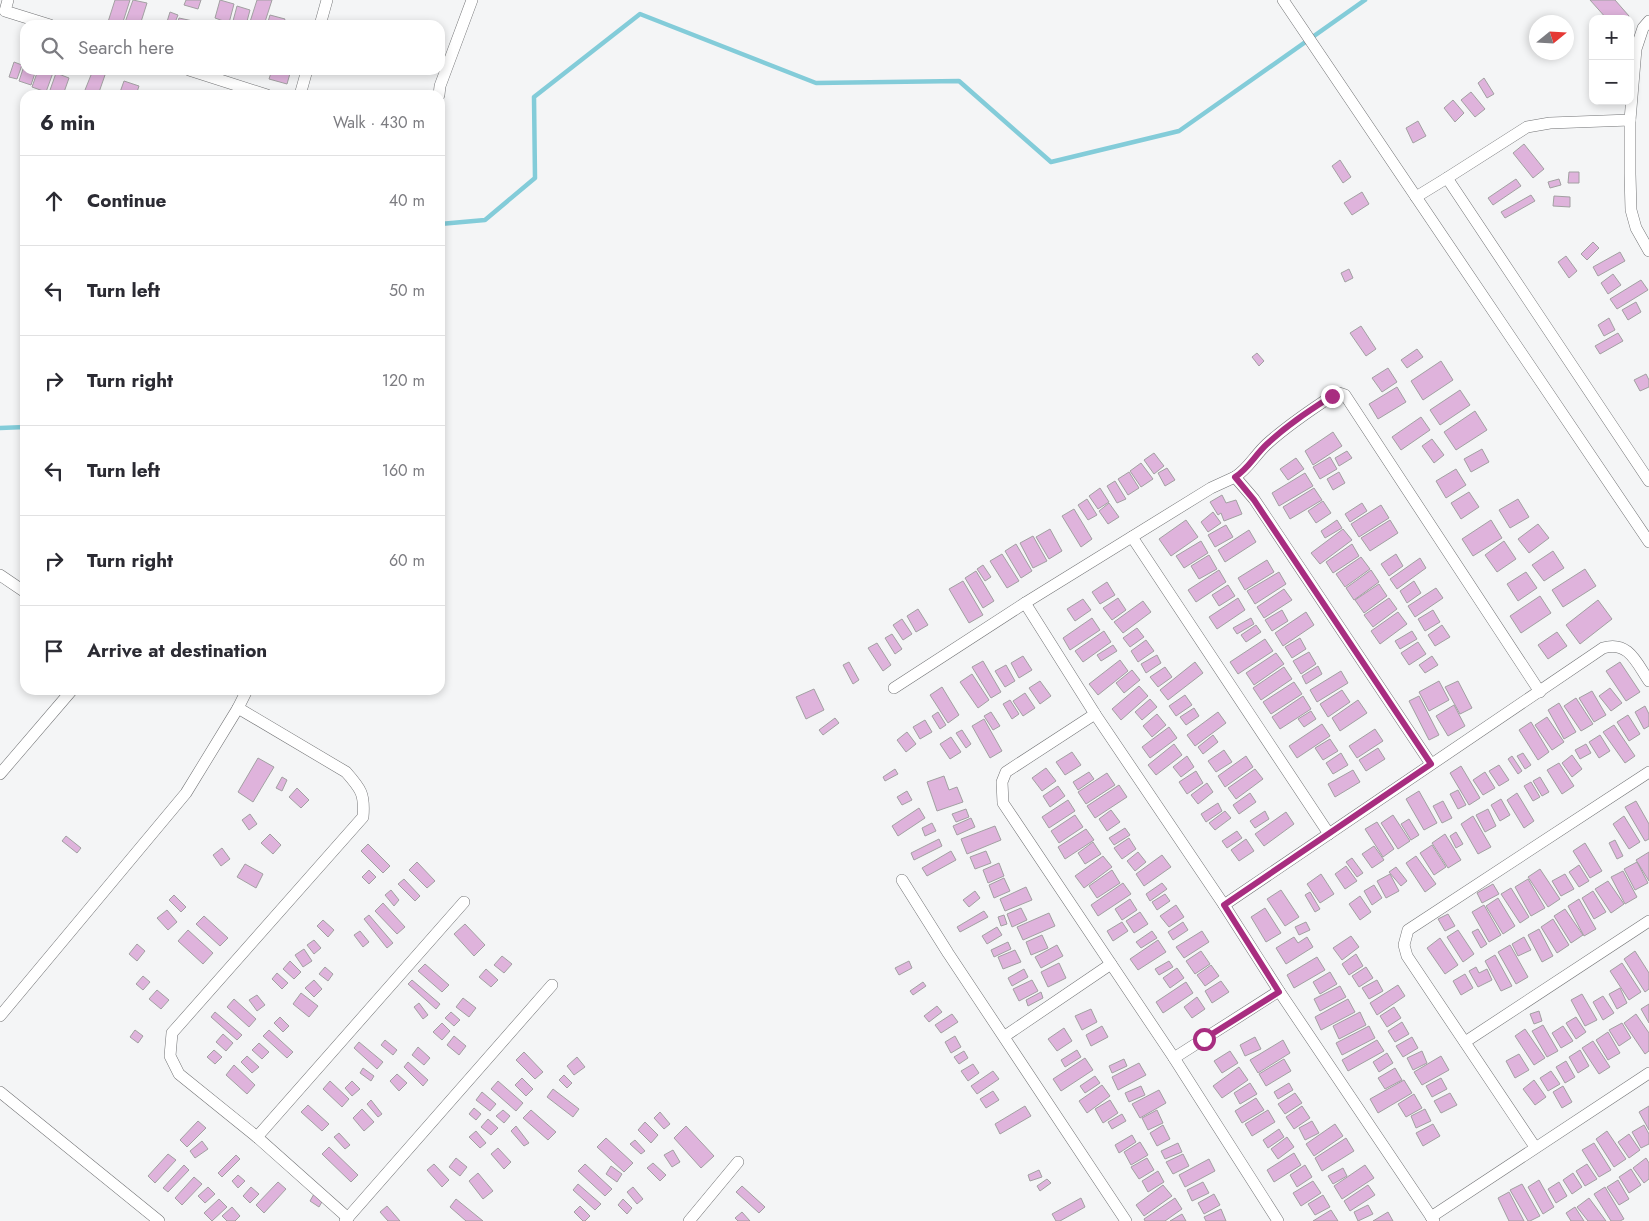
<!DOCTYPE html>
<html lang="en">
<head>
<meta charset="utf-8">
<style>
  body { margin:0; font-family:Jost,sans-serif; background:#f7f7f7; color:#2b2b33 }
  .controls { position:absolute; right:15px; top:15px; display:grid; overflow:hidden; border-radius:10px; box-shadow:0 2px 8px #0003 }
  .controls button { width:45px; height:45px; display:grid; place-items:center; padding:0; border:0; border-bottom:1px solid #e1e1e2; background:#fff; color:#2b2b33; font:25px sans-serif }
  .compass { position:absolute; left:1529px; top:15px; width:45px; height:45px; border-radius:50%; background:#fff; box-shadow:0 2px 8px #0003; rotate:72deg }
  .stop { position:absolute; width:15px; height:15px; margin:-11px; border:4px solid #a82d80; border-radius:50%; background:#fff }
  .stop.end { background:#a82d80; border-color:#fff; box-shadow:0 1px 5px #0008 }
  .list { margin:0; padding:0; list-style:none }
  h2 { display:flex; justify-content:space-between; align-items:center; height:65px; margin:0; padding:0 20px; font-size:21px }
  h2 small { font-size:16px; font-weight:400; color:#7c7c81 }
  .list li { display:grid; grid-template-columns:32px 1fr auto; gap:15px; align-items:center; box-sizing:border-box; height:90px; padding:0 20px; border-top:1px solid #e1e1e2 }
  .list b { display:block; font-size:19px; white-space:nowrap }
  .list em { font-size:16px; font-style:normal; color:#7c7c81 }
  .icon { flex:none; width:28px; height:28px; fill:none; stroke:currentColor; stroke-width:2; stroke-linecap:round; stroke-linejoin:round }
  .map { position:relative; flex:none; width:1649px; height:1221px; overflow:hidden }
  .search { position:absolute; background:#fff; box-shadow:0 2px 8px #0003; left:20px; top:20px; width:425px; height:55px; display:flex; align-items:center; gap:12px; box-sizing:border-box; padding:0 18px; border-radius:15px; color:#7c7c81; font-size:19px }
  .panel { position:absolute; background:#fff; box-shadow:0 2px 8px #0003; left:20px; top:90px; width:425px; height:605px; border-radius:15px }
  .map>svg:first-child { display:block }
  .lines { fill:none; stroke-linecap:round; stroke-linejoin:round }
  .stream { stroke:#83ccd9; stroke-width:4.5 }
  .building { fill:#dfb3dc; stroke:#a2a0a2 }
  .street-casing { stroke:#727375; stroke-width:12 }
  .street { stroke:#fff; stroke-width:11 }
  .route { stroke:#a82d80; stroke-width:6 }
</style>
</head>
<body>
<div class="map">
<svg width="1649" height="1221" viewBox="0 0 1649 1221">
  <rect width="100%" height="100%" fill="#f4f5f6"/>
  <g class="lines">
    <g class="stream">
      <polyline points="440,224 485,220 535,178 534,97 640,14 816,83 959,81 1051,162 1179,131 1365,0"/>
      <polyline points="0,428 25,427"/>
    </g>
  </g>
  <g class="building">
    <polygon points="115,0 130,0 122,25 107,25"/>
    <polygon points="133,0 147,3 140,25 124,25"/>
    <polygon points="186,0 201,0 198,9 184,5"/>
    <polygon points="220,0 234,4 229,23 215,18"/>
    <polygon points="257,0 272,0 264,25 249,25"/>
    <polygon points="1590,0 1615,0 1629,16 1627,19 1607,19"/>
    <polygon points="237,6 250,10 246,25 233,21"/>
    <polygon points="170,12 178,15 174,25 166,25"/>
    <polygon points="270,15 285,19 283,25 267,25"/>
    <polygon points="179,18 193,21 192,25 177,25"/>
    <polygon points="14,62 22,65 17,79 9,77"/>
    <polygon points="24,66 25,70 36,70 31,85 19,81"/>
    <polygon points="38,70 54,70 46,92 32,87"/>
    <polygon points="93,70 105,75 98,95 83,95"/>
    <polygon points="272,70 291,70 287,84 269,79"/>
    <polygon points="56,73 69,78 63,95 49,93"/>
    <polygon points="1484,78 1494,94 1487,98 1478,83"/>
    <polygon points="124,81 139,86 136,95 119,95"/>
    <polygon points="1471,92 1485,109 1475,117 1461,100"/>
    <polygon points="1453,100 1464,113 1455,122 1444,108"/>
    <polygon points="1418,121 1426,136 1413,143 1406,128"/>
    <polygon points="1524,144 1544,169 1533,178 1513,153"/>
    <polygon points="1340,160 1351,177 1343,183 1332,166"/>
    <polygon points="1569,172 1579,172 1579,183 1568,183"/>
    <polygon points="1516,179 1521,186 1493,205 1488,198"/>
    <polygon points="1559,179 1561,185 1550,188 1548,182"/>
    <polygon points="1362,192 1369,204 1352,215 1344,203"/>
    <polygon points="1531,195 1535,201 1505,218 1501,212"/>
    <polygon points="1554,196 1570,197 1570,207 1553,206"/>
    <polygon points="1593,242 1599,248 1587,260 1581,254"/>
    <polygon points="1620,252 1625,261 1598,276 1593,267"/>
    <polygon points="1566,256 1577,271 1569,278 1558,262"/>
    <polygon points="1349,269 1353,278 1345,282 1341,273"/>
    <polygon points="1613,274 1621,285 1608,294 1601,283"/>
    <polygon points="1641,280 1648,290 1617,309 1610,299"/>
    <polygon points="1636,302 1641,312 1628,320 1622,310"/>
    <polygon points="1609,318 1615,330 1604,336 1598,325"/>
    <polygon points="1361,326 1376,349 1366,356 1350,333"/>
    <polygon points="1618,333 1623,341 1600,354 1595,346"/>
    <polygon points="1417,349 1423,357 1407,368 1401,360"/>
    <polygon points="1257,353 1264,361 1259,366 1252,357"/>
    <polygon points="1441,361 1453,380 1423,400 1411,381"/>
    <polygon points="1388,368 1397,382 1382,392 1372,378"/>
    <polygon points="1646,374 1649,380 1649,387 1640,391 1634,380"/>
    <polygon points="1397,387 1406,402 1378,419 1369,404"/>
    <polygon points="1460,390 1470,405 1440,425 1430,410"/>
    <polygon points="1475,411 1487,430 1456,450 1444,432"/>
    <polygon points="1421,417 1430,430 1401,450 1392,437"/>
    <polygon points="1333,432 1342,446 1313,465 1305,451"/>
    <polygon points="1432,439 1444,455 1434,463 1422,446"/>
    <polygon points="1482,449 1489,462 1471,472 1464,459"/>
    <polygon points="1347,451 1352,458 1339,466 1335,458"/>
    <polygon points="1154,453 1164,466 1154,474 1144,460"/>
    <polygon points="1330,457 1337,469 1320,479 1313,467"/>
    <polygon points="1296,458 1304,469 1288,480 1280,469"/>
    <polygon points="1141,463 1153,479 1141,487 1130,471"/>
    <polygon points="1167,468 1175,480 1165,486 1158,473"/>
    <polygon points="1456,469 1466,485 1446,498 1436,481"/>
    <polygon points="1129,472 1139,488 1128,495 1118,479"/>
    <polygon points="1339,472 1345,483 1333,490 1327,479"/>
    <polygon points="1305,473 1313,486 1279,506 1272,493"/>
    <polygon points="1115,481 1126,499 1117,503 1107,486"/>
    <polygon points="1100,488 1109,502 1098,509 1089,496"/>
    <polygon points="1314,488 1322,500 1290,519 1283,507"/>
    <polygon points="1469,492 1479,507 1461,519 1451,503"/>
    <polygon points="1222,495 1226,503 1236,500 1242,514 1224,521 1221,513 1218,515 1210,502"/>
    <polygon points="1087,499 1097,515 1088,520 1078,505"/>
    <polygon points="1518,499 1529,517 1510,528 1499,510"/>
    <polygon points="1323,501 1331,513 1316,523 1308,511"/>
    <polygon points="1109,503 1119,517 1108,524 1099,511"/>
    <polygon points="1362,503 1367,511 1350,522 1345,514"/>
    <polygon points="1381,505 1389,518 1359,537 1351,524"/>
    <polygon points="1074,509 1092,539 1081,547 1062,516"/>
    <polygon points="1213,512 1221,523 1208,532 1201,522"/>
    <polygon points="1186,520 1198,537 1171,556 1159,539"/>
    <polygon points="1337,520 1342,528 1325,538 1321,531"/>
    <polygon points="1390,520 1398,533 1370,551 1361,538"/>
    <polygon points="1491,520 1502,538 1473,556 1462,539"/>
    <polygon points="1538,524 1549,538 1529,553 1518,539"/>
    <polygon points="1226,525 1233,537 1215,547 1208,535"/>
    <polygon points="1050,529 1062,551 1049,559 1036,537"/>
    <polygon points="1343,529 1352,540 1320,564 1311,553"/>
    <polygon points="1249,530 1256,542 1225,562 1218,550"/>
    <polygon points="1033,536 1047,561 1033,568 1020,543"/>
    <polygon points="1201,541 1208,553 1184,568 1176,556"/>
    <polygon points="1504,541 1516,559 1497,572 1485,555"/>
    <polygon points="1016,544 1032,571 1021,578 1005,551"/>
    <polygon points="1352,544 1359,556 1333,573 1326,562"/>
    <polygon points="1553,551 1564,568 1544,581 1532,565"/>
    <polygon points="1002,554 1019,581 1007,588 990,561"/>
    <polygon points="1396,554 1403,566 1389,576 1381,564"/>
    <polygon points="1209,555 1217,569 1199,579 1191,566"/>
    <polygon points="1361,557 1370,569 1345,587 1336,574"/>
    <polygon points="1420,558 1426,568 1397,589 1390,579"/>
    <polygon points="1267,560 1274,572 1245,590 1238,578"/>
    <polygon points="983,565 991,577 985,581 977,569"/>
    <polygon points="1585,569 1596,586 1563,607 1552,590"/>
    <polygon points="1219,570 1226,582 1196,602 1188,590"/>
    <polygon points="1371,570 1379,582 1354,600 1346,588"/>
    <polygon points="976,571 994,601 983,608 965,578"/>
    <polygon points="1279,572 1286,584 1255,604 1247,591"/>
    <polygon points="1526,572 1537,588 1518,601 1507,584"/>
    <polygon points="963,581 983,615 969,623 949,589"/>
    <polygon points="1414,581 1421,593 1407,603 1400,591"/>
    <polygon points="1107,582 1115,595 1100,604 1092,592"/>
    <polygon points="1379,584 1387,596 1364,613 1355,600"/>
    <polygon points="1228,585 1235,596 1219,606 1212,595"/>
    <polygon points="1436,588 1443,598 1415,617 1408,606"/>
    <polygon points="1284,589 1292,600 1264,618 1257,607"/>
    <polygon points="1540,596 1551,613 1521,633 1510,616"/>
    <polygon points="1118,598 1126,610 1112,620 1103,608"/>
    <polygon points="1238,598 1245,610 1217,629 1209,617"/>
    <polygon points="1389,598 1397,609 1373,627 1364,615"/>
    <polygon points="1083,599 1091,610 1075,621 1067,609"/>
    <polygon points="1598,600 1612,619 1580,644 1566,625"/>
    <polygon points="1143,601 1151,612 1123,633 1114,622"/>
    <polygon points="918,609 928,625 916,632 907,616"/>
    <polygon points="1282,610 1288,621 1272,631 1265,620"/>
    <polygon points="1433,610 1440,622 1425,631 1418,619"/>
    <polygon points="1306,612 1314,625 1283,646 1275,633"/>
    <polygon points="1398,612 1407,624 1380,644 1371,631"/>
    <polygon points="1092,618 1100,630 1070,650 1063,638"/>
    <polygon points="1251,618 1254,624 1237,634 1233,628"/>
    <polygon points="902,619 912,634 903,640 893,625"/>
    <polygon points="1256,625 1261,632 1246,642 1241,635"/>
    <polygon points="1442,625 1450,637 1435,646 1428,635"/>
    <polygon points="1137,628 1144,637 1130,647 1123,638"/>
    <polygon points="1104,631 1111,642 1083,662 1075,651"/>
    <polygon points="1412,631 1417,639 1400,649 1395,641"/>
    <polygon points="1557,632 1567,646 1548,659 1538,645"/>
    <polygon points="892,634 902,649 895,654 885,638"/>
    <polygon points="1300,638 1306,649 1292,658 1285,647"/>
    <polygon points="1265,639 1273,651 1238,674 1230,662"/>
    <polygon points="1146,640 1154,651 1138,662 1131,651"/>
    <polygon points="1418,642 1426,654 1409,665 1401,653"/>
    <polygon points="877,643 891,665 883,671 868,648"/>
    <polygon points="1113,645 1117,651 1101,661 1097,655"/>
    <polygon points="1309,652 1316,664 1301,674 1293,661"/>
    <polygon points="1276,653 1284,664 1254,685 1246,673"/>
    <polygon points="1157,655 1161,663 1146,673 1141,664"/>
    <polygon points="1023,656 1032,670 1019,678 1011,663"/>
    <polygon points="1432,656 1438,665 1425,673 1419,665"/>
    <polygon points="1120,660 1128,671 1098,695 1089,684"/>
    <polygon points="983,661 1001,692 991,698 972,667"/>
    <polygon points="849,662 859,680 853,684 843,665"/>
    <polygon points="1195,662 1203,673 1168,700 1160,690"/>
    <polygon points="1620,662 1640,692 1626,701 1606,671"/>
    <polygon points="1006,665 1015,681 1005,687 995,671"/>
    <polygon points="1318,666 1322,674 1306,684 1302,676"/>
    <polygon points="1165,667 1172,677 1158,687 1150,677"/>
    <polygon points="1284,667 1292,679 1261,700 1253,688"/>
    <polygon points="1132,670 1140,680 1124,693 1116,683"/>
    <polygon points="1341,671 1348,683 1317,702 1310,690"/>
    <polygon points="972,674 989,700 978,708 960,682"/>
    <polygon points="1040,681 1051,696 1040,704 1029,688"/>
    <polygon points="1439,681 1449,700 1429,711 1419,692"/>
    <polygon points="1458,681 1472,708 1460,714 1445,687"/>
    <polygon points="1294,682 1302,694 1271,714 1263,702"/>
    <polygon points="1139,686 1148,696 1121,720 1112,709"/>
    <polygon points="942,687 959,715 948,723 930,695"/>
    <polygon points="1610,688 1622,703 1611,711 1599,696"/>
    <polygon points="814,689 824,710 806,719 796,697"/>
    <polygon points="1342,690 1350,702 1328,717 1320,704"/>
    <polygon points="1592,691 1606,715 1594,722 1579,698"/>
    <polygon points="1025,693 1035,708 1023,716 1013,701"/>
    <polygon points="1185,695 1192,705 1176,716 1169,706"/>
    <polygon points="1303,696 1311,709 1280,729 1272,717"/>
    <polygon points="1419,696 1439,735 1429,740 1409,701"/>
    <polygon points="1576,698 1593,724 1581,731 1564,706"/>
    <polygon points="1150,699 1157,707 1142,720 1135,712"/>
    <polygon points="1010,700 1019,714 1012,719 1003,704"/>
    <polygon points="1358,700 1367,713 1340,731 1332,718"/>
    <polygon points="1559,703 1576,732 1564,739 1548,710"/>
    <polygon points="1454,705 1465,726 1448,736 1436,716"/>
    <polygon points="1645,706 1649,714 1649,726 1644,729 1635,712"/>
    <polygon points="1194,708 1199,716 1186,725 1180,717"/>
    <polygon points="1311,711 1316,719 1304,727 1298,719"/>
    <polygon points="938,712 946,725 940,729 932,716"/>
    <polygon points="991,712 1000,726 993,730 984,716"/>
    <polygon points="1218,712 1226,723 1195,746 1187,735"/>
    <polygon points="1157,714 1166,725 1152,737 1143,726"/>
    <polygon points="1628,715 1640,734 1629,741 1617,722"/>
    <polygon points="1547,717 1564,742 1552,750 1535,725"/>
    <polygon points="835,718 839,723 823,735 819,730"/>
    <polygon points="984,719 1002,751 990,758 972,726"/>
    <polygon points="925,720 932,732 920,739 913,727"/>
    <polygon points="1531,722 1549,752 1538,760 1519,730"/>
    <polygon points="1322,724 1330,736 1297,758 1289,746"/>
    <polygon points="1614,725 1635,756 1625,763 1603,732"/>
    <polygon points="1169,727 1177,738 1150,758 1142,747"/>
    <polygon points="1375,729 1383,741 1357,758 1349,746"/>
    <polygon points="962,730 971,744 966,748 956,733"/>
    <polygon points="907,732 916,744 906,752 897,740"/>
    <polygon points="1213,735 1218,742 1203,754 1198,747"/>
    <polygon points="1600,735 1610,751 1599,758 1589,742"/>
    <polygon points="951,737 961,752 950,759 940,744"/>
    <polygon points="1330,739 1338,751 1323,760 1315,748"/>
    <polygon points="1174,744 1182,755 1156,775 1148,765"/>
    <polygon points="1586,744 1591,753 1580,759 1575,750"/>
    <polygon points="1378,748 1385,759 1366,771 1359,760"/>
    <polygon points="1224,750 1232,762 1216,772 1208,761"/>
    <polygon points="1072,752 1081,765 1065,775 1056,762"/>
    <polygon points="1341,753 1348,765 1333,774 1326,763"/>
    <polygon points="1523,753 1531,765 1525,769 1517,756"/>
    <polygon points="1572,755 1582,769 1572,777 1562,763"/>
    <polygon points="1187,756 1194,767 1181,777 1173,767"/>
    <polygon points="1246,756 1253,767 1225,787 1218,776"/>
    <polygon points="1512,756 1522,771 1518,774 1508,759"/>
    <polygon points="258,758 274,767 253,802 238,792"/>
    <polygon points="1559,763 1574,786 1562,794 1547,770"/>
    <polygon points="1499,765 1509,780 1499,786 1489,771"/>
    <polygon points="1461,766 1480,798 1469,805 1450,773"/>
    <polygon points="1046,768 1056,781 1042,791 1032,778"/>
    <polygon points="895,769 898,774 885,781 883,777"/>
    <polygon points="1255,769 1263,779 1236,799 1228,788"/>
    <polygon points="1353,770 1360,782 1335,797 1328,784"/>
    <polygon points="1196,771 1203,783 1187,794 1179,782"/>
    <polygon points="1089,772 1094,779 1078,790 1073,782"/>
    <polygon points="1485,772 1495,788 1483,795 1473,780"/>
    <polygon points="1107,773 1115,785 1086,804 1078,792"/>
    <polygon points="944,776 949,790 957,787 963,802 937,811 927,782"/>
    <polygon points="282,777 287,780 282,791 276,788"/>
    <polygon points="1540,777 1549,792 1542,796 1533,781"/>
    <polygon points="1531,782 1540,797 1533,801 1524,786"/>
    <polygon points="1207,783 1213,792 1198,804 1191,795"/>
    <polygon points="1119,785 1127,797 1095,818 1087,806"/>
    <polygon points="1058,786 1065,796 1050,807 1043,796"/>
    <polygon points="297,788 309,800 301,808 289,797"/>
    <polygon points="1458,790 1466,805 1458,809 1450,794"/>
    <polygon points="907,791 912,800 902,805 897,797"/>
    <polygon points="1419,791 1437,823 1424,830 1406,799"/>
    <polygon points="1250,793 1256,802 1239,814 1233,805"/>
    <polygon points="1517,793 1534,821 1524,828 1507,800"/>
    <polygon points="1501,799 1510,815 1500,821 1491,805"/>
    <polygon points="1068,800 1075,811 1049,828 1042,817"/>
    <polygon points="1443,801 1452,818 1442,823 1433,806"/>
    <polygon points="1636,801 1649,824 1649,839 1645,841 1625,807"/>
    <polygon points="1218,803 1222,811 1206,822 1201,814"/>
    <polygon points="919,808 925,818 898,836 892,826"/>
    <polygon points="966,809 969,817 956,822 952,814"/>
    <polygon points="1488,809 1496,826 1485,832 1476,815"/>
    <polygon points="1111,810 1120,822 1107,831 1099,819"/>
    <polygon points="1225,811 1231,818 1215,830 1209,823"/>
    <polygon points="1265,811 1269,819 1255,828 1250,821"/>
    <polygon points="1286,812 1294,824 1264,846 1255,834"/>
    <polygon points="250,814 257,824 249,830 242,820"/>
    <polygon points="1075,815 1083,827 1059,843 1051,831"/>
    <polygon points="1393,815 1410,841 1398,849 1381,823"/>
    <polygon points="1473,816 1491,847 1478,854 1461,824"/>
    <polygon points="1624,816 1640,842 1629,849 1613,824"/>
    <polygon points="971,818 975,827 957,835 953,826"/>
    <polygon points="1409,819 1419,835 1411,840 1401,824"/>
    <polygon points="1377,822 1394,849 1383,857 1365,829"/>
    <polygon points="932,823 936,831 925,836 922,828"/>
    <polygon points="995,826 1001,840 967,854 961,839"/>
    <polygon points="1125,828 1130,835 1114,845 1109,838"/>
    <polygon points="1086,829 1094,840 1065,859 1058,847"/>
    <polygon points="1237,831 1242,838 1227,848 1222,841"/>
    <polygon points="1456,832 1463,844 1456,848 1450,836"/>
    <polygon points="270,834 281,845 273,854 261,843"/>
    <polygon points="1445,834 1461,860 1448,868 1432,843"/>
    <polygon points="66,836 81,848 77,853 62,841"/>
    <polygon points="1129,838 1136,849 1122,859 1114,848"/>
    <polygon points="939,839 942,846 914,860 911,853"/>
    <polygon points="1246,839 1254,851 1239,861 1231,850"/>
    <polygon points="1615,840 1623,856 1617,859 1609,843"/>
    <polygon points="1093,842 1101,854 1085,864 1078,853"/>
    <polygon points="1585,843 1602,871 1590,878 1573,851"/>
    <polygon points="368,844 390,866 383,873 361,851"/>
    <polygon points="1432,845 1446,867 1434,875 1420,853"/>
    <polygon points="1374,846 1384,860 1372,868 1362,854"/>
    <polygon points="222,848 230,859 221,866 213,855"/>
    <polygon points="951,851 956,860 927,876 922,868"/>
    <polygon points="986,851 991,863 975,869 970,857"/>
    <polygon points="1138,852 1146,862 1135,871 1127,861"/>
    <polygon points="1649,852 1649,881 1636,860"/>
    <polygon points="1162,855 1171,867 1144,886 1136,874"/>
    <polygon points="1103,856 1112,867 1084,888 1075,876"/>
    <polygon points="1416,856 1436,884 1425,892 1406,863"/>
    <polygon points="1352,858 1363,873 1357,877 1346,862"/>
    <polygon points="417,862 435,881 427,888 409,870"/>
    <polygon points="1637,862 1648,883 1635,890 1624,869"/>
    <polygon points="999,863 1004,876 988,883 983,870"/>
    <polygon points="245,864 263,874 256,888 237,877"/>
    <polygon points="1579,865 1589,881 1579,887 1569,872"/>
    <polygon points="1346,866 1357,881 1345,889 1335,874"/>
    <polygon points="1396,867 1407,881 1401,886 1389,872"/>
    <polygon points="1540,869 1560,899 1548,907 1528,877"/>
    <polygon points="369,870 376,877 369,884 362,877"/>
    <polygon points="1112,870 1120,883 1097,898 1089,886"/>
    <polygon points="1623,871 1637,897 1625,904 1611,877"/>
    <polygon points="1321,874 1334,894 1320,903 1307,884"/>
    <polygon points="1390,874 1399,891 1386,898 1377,881"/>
    <polygon points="1565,874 1574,889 1561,896 1552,881"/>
    <polygon points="1004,878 1010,891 994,898 989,885"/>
    <polygon points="404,879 420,896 415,901 398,884"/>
    <polygon points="1528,879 1545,908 1531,916 1515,887"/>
    <polygon points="1608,881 1624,904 1611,913 1595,889"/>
    <polygon points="1123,883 1131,894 1098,916 1091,905"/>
    <polygon points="1162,883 1167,889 1150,901 1146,894"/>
    <polygon points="1493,884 1499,894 1482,903 1477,893"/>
    <polygon points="1374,885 1382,898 1372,905 1364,891"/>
    <polygon points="1026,887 1032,900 1005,911 1000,899"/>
    <polygon points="1511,888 1529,917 1520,923 1501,894"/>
    <polygon points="391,890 399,900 394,906 385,895"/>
    <polygon points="1281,890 1299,917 1285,926 1267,899"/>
    <polygon points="975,891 980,898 969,907 963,900"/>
    <polygon points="1593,891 1606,912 1594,919 1582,898"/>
    <polygon points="1310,892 1320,909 1315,912 1305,895"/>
    <polygon points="1165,894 1170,901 1157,910 1152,902"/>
    <polygon points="174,895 186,907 181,912 169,900"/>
    <polygon points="1360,896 1371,912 1360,920 1349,904"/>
    <polygon points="1498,898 1515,926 1503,934 1486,906"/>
    <polygon points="1130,899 1137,910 1122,920 1115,909"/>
    <polygon points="1579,899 1596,929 1584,936 1568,906"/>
    <polygon points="383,903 405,927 397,934 375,911"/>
    <polygon points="1176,905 1184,917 1169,927 1160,916"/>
    <polygon points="1484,905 1501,935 1489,942 1472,912"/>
    <polygon points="1021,908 1027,920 1012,927 1007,914"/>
    <polygon points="1265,908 1281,933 1266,942 1251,917"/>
    <polygon points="1565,909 1583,935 1571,943 1554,916"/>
    <polygon points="167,910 177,922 168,930 157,918"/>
    <polygon points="984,911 988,917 960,932 957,927"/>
    <polygon points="1140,912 1148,924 1134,933 1126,921"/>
    <polygon points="1049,913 1055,926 1023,940 1017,927"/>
    <polygon points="1448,914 1455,926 1445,931 1438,919"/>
    <polygon points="369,915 393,943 387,948 364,919"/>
    <polygon points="1004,915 1007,924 1001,926 998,917"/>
    <polygon points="204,916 228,938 220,946 196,924"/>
    <polygon points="1553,919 1569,945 1557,953 1541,927"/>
    <polygon points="323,920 334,930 328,937 317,926"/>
    <polygon points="1122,922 1128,931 1113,941 1107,931"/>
    <polygon points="1183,922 1188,930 1173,940 1168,932"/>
    <polygon points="1306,922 1310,930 1299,935 1295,927"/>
    <polygon points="465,924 485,945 474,956 454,934"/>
    <polygon points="997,927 1002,935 987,944 982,936"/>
    <polygon points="1478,929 1487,944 1481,948 1472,932"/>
    <polygon points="1539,929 1553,956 1542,962 1528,935"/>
    <polygon points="188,930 213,953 203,964 178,941"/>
    <polygon points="1458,930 1474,954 1463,962 1447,937"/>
    <polygon points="360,931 369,942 363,947 354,935"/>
    <polygon points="1152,931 1157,938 1141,948 1136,942"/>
    <polygon points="1202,931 1209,942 1184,958 1176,947"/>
    <polygon points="1042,935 1048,948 1031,955 1026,942"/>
    <polygon points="1351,936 1359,947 1342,960 1333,948"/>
    <polygon points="1294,937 1298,943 1307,937 1313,947 1286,964 1276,948"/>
    <polygon points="1524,937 1531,950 1518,956 1512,944"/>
    <polygon points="1440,938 1458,965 1445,974 1427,948"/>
    <polygon points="314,940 321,948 314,954 307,945"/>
    <polygon points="1158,940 1166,952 1138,970 1130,959"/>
    <polygon points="1008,942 1011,949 994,957 991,950"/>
    <polygon points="137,944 145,951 137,961 129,954"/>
    <polygon points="1057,945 1063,956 1041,968 1035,957"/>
    <polygon points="1510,945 1528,977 1516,984 1498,952"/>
    <polygon points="304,949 312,961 303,967 295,955"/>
    <polygon points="1015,950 1021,962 1003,969 998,957"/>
    <polygon points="1201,951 1210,964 1195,974 1186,961"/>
    <polygon points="1635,951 1649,973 1649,989 1645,992 1624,959"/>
    <polygon points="1356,954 1363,966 1349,975 1342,964"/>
    <polygon points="1495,955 1512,986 1501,991 1485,961"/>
    <polygon points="502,956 512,964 504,973 494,965"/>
    <polygon points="1317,957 1325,970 1294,988 1287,975"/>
    <polygon points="290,961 301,972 294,979 283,969"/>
    <polygon points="909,961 912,968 899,975 895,968"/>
    <polygon points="1169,961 1173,967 1159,975 1155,969"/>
    <polygon points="1059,963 1066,978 1048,987 1041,972"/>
    <polygon points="1622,963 1641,992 1629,1000 1610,971"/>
    <polygon points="425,964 449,985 442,992 418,971"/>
    <polygon points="1211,965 1219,976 1205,986 1197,975"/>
    <polygon points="325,967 333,974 328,981 319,974"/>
    <polygon points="1366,967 1373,978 1359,987 1352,976"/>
    <polygon points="1476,967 1479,973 1487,969 1492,980 1478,987 1469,971"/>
    <polygon points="1177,968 1184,978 1170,988 1163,978"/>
    <polygon points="486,969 498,980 491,987 479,977"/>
    <polygon points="1024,969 1028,977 1012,986 1008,978"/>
    <polygon points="1330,972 1337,984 1320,994 1313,982"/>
    <polygon points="277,973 288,983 282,989 272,979"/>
    <polygon points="1465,974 1473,988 1461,995 1453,981"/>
    <polygon points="143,976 150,982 143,990 136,984"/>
    <polygon points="314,980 322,989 314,997 305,988"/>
    <polygon points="412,980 440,1004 436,1009 408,984"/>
    <polygon points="1032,980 1038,991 1019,1001 1013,989"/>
    <polygon points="1377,980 1383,991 1369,999 1362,988"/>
    <polygon points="1221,981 1229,992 1212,1003 1205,991"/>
    <polygon points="923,982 926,986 913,995 910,991"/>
    <polygon points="1186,982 1193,993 1163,1013 1156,1002"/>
    <polygon points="1398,985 1405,996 1377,1015 1370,1003"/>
    <polygon points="1340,986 1346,997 1320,1011 1314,999"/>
    <polygon points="1620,988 1627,1003 1617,1009 1609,994"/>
    <polygon points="157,990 169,1000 161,1009 149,999"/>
    <polygon points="1041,992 1043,998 1028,1006 1026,1000"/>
    <polygon points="301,993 318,1006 309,1017 293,1004"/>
    <polygon points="1582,994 1597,1020 1585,1026 1571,1000"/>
    <polygon points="257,995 265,1005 257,1011 249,1000"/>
    <polygon points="1603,996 1614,1013 1603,1020 1593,1002"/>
    <polygon points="1197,997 1205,1009 1192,1018 1184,1007"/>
    <polygon points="463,998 476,1008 469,1017 456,1007"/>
    <polygon points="234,999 256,1019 249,1027 227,1007"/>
    <polygon points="1348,999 1355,1012 1321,1030 1315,1017"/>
    <polygon points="419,1003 428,1015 423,1019 414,1007"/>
    <polygon points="1649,1004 1649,1023 1641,1009"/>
    <polygon points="937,1006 942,1012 929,1022 924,1016"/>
    <polygon points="1394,1007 1401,1018 1387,1027 1380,1016"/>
    <polygon points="1091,1009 1097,1022 1082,1030 1075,1016"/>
    <polygon points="1539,1011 1542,1021 1534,1024 1530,1014"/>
    <polygon points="215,1012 242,1035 237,1040 211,1017"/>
    <polygon points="451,1012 460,1020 454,1026 445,1018"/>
    <polygon points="1360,1012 1366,1025 1339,1039 1333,1026"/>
    <polygon points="952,1014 958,1022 941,1033 935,1025"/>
    <polygon points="1636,1014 1649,1033 1649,1051 1645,1054 1624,1023"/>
    <polygon points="280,1017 289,1026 283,1032 274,1023"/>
    <polygon points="1576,1017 1586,1032 1576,1039 1566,1023"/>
    <polygon points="1402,1022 1409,1034 1395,1042 1388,1031"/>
    <polygon points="442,1023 450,1031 442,1040 433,1032"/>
    <polygon points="1622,1023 1631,1038 1619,1046 1609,1030"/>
    <polygon points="1543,1025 1558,1051 1547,1057 1532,1031"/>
    <polygon points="1102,1026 1108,1037 1091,1046 1086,1035"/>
    <polygon points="1369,1026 1375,1038 1342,1055 1336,1043"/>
    <polygon points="1563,1026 1573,1041 1561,1048 1552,1033"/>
    <polygon points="1064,1028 1072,1041 1057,1051 1048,1039"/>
    <polygon points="1525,1029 1545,1058 1534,1065 1515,1036"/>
    <polygon points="135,1030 143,1036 138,1043 130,1037"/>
    <polygon points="269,1030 293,1052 287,1058 263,1036"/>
    <polygon points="1608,1032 1620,1053 1608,1060 1596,1040"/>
    <polygon points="223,1034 233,1043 226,1051 216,1042"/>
    <polygon points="454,1036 466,1046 459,1055 447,1045"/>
    <polygon points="955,1036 961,1047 951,1053 945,1042"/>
    <polygon points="1255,1037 1261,1049 1245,1056 1240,1045"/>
    <polygon points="1412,1037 1418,1048 1403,1057 1396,1046"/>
    <polygon points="385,1040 397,1050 393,1055 381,1045"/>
    <polygon points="1283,1040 1290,1053 1258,1073 1250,1060"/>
    <polygon points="1377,1040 1384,1051 1348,1071 1342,1060"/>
    <polygon points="1593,1041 1610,1067 1599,1074 1582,1048"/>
    <polygon points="359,1042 383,1062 377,1069 354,1048"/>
    <polygon points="259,1043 269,1052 262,1059 252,1050"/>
    <polygon points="418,1047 430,1058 424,1065 412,1055"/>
    <polygon points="214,1050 222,1057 215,1064 207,1057"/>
    <polygon points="1077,1050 1081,1057 1065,1067 1061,1060"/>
    <polygon points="1580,1050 1589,1066 1578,1073 1569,1057"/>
    <polygon points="964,1051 968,1058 959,1064 954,1057"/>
    <polygon points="1230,1051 1238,1063 1222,1073 1214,1061"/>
    <polygon points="1422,1051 1427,1063 1413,1070 1407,1058"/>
    <polygon points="524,1052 543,1072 535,1079 516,1060"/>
    <polygon points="1387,1053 1393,1063 1379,1072 1373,1062"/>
    <polygon points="1519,1054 1529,1070 1515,1078 1506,1061"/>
    <polygon points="247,1056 259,1067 252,1073 241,1062"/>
    <polygon points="1441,1056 1449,1070 1422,1085 1414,1072"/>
    <polygon points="577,1057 585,1067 574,1075 567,1066"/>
    <polygon points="1085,1058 1093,1070 1061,1091 1053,1079"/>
    <polygon points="1124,1059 1127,1066 1112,1073 1109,1066"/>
    <polygon points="1284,1059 1291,1071 1266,1086 1259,1074"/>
    <polygon points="1566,1061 1575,1077 1565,1083 1556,1067"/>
    <polygon points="408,1062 428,1080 423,1086 404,1067"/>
    <polygon points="1139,1063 1146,1075 1118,1090 1112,1077"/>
    <polygon points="973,1064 979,1073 968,1081 961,1071"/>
    <polygon points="234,1065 255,1085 247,1094 226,1075"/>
    <polygon points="1239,1067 1248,1080 1222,1098 1213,1086"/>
    <polygon points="363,1068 374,1076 371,1081 360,1073"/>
    <polygon points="1395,1068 1402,1080 1385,1089 1378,1078"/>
    <polygon points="993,1071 999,1079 977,1094 971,1086"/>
    <polygon points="1551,1071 1560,1084 1548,1091 1540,1078"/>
    <polygon points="397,1074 407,1083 399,1091 390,1081"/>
    <polygon points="564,1075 572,1083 567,1088 559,1080"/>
    <polygon points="1095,1076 1100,1083 1085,1093 1080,1086"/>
    <polygon points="522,1078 533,1089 526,1096 515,1085"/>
    <polygon points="1441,1078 1447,1089 1432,1097 1426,1086"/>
    <polygon points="1404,1080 1412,1093 1378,1113 1370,1099"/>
    <polygon points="1534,1080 1546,1097 1535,1105 1523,1089"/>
    <polygon points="330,1081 349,1099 342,1107 323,1089"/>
    <polygon points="352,1081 360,1089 352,1096 345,1088"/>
    <polygon points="498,1081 523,1103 516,1111 491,1089"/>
    <polygon points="1250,1083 1257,1094 1240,1104 1234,1093"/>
    <polygon points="1289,1083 1293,1090 1278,1099 1274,1092"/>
    <polygon points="1102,1085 1110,1096 1087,1113 1079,1101"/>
    <polygon points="1141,1086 1145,1095 1129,1102 1125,1093"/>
    <polygon points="1563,1086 1572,1102 1562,1108 1553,1092"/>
    <polygon points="553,1089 579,1109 573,1117 547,1097"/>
    <polygon points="1159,1090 1166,1103 1140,1118 1132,1104"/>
    <polygon points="993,1091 999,1100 986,1108 980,1099"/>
    <polygon points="482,1092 496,1104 490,1111 476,1100"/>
    <polygon points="1295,1093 1302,1103 1285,1114 1278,1104"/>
    <polygon points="1450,1093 1457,1105 1441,1113 1434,1101"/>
    <polygon points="1414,1094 1422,1108 1406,1117 1398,1104"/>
    <polygon points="1256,1098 1264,1110 1242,1123 1235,1111"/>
    <polygon points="371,1100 382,1114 378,1117 367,1104"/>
    <polygon points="1110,1100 1118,1113 1103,1123 1095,1109"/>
    <polygon points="308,1105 329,1124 322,1131 301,1112"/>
    <polygon points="1025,1106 1031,1116 1000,1134 995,1124"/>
    <polygon points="1302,1106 1310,1118 1294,1129 1286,1117"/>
    <polygon points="1649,1106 1649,1130 1639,1112"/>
    <polygon points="474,1108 481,1114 476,1120 469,1114"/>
    <polygon points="362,1109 374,1122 364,1131 353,1118"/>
    <polygon points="1425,1109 1431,1121 1416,1128 1411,1116"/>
    <polygon points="503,1110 510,1116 504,1123 496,1116"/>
    <polygon points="531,1110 556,1132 548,1140 523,1118"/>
    <polygon points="1157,1110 1163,1123 1148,1130 1142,1118"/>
    <polygon points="1268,1110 1275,1122 1252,1136 1245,1124"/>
    <polygon points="660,1112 670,1124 664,1129 654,1118"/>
    <polygon points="1122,1114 1126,1121 1112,1129 1108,1122"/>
    <polygon points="488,1119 498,1128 491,1135 481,1127"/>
    <polygon points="198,1121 206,1128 187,1147 180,1140"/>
    <polygon points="1312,1121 1319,1133 1305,1140 1299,1128"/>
    <polygon points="645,1122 658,1135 651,1143 638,1130"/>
    <polygon points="1335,1124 1343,1136 1314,1156 1306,1144"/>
    <polygon points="1433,1124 1440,1136 1423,1146 1416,1133"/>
    <polygon points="1163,1125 1170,1139 1157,1146 1150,1133"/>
    <polygon points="1644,1125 1649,1134 1649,1144 1641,1148 1632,1132"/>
    <polygon points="516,1126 529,1143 524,1146 511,1131"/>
    <polygon points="686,1126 714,1156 701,1168 674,1138"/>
    <polygon points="1279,1129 1284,1137 1268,1148 1263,1140"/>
    <polygon points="476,1131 486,1143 480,1148 469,1137"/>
    <polygon points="1607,1131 1626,1159 1614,1167 1596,1139"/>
    <polygon points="339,1133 350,1145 345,1149 334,1137"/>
    <polygon points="1629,1134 1640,1150 1629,1158 1618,1142"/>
    <polygon points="1132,1135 1136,1142 1119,1153 1115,1145"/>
    <polygon points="1287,1137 1294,1147 1278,1159 1271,1149"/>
    <polygon points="606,1138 633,1163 624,1172 597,1147"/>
    <polygon points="1346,1138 1354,1151 1322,1171 1315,1158"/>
    <polygon points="635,1140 645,1151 641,1154 630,1144"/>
    <polygon points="202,1141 208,1149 195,1158 190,1151"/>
    <polygon points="1140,1142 1148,1155 1131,1165 1124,1152"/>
    <polygon points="1178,1143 1182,1152 1165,1159 1161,1151"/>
    <polygon points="1594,1143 1611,1170 1599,1177 1582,1150"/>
    <polygon points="329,1147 358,1175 351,1182 322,1154"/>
    <polygon points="498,1148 511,1162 504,1169 491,1154"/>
    <polygon points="673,1150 680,1162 672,1167 664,1155"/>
    <polygon points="1294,1153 1301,1165 1274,1182 1267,1170"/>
    <polygon points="168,1154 176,1160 155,1183 148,1176"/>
    <polygon points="1183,1154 1189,1166 1173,1174 1166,1162"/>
    <polygon points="236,1155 240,1159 222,1177 218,1173"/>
    <polygon points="456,1158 467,1167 460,1176 449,1167"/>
    <polygon points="1147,1158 1154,1170 1139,1179 1131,1167"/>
    <polygon points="1646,1158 1649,1163 1649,1179 1644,1183 1633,1168"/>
    <polygon points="1209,1159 1215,1171 1185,1187 1179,1175"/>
    <polygon points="653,1163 666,1175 660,1181 647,1168"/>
    <polygon points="434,1164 449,1180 442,1187 427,1170"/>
    <polygon points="585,1164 612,1189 605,1196 578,1171"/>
    <polygon points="1587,1164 1597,1179 1585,1186 1576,1171"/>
    <polygon points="184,1165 189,1170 168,1192 163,1188"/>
    <polygon points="1305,1165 1312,1177 1297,1187 1290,1175"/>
    <polygon points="1365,1165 1374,1178 1342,1199 1334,1186"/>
    <polygon points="611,1166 622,1174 617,1182 606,1174"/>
    <polygon points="1343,1168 1347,1176 1333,1184 1328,1176"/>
    <polygon points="1631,1169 1641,1185 1629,1193 1619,1177"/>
    <polygon points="1039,1170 1042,1177 1030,1181 1028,1175"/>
    <polygon points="1158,1171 1164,1182 1148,1192 1142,1181"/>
    <polygon points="478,1173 493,1191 483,1199 469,1181"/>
    <polygon points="1573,1173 1582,1187 1572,1194 1563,1180"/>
    <polygon points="238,1175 245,1181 238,1188 232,1181"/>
    <polygon points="194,1177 202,1184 182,1205 175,1198"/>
    <polygon points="1047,1179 1051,1183 1040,1191 1037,1186"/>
    <polygon points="1539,1180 1554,1207 1543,1214 1528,1187"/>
    <polygon points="1618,1180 1629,1199 1619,1205 1607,1187"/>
    <polygon points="1313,1181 1321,1193 1301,1206 1293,1193"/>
    <polygon points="278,1182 286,1189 264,1213 256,1205"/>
    <polygon points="1203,1182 1209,1193 1192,1201 1187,1190"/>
    <polygon points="1559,1182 1567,1196 1556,1203 1548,1189"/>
    <polygon points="578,1184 601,1204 595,1210 573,1190"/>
    <polygon points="1522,1184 1540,1216 1530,1221 1528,1221 1510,1190"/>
    <polygon points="1163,1185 1172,1196 1144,1216 1136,1205"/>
    <polygon points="1368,1185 1375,1195 1350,1211 1344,1201"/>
    <polygon points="742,1186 765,1207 759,1213 736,1192"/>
    <polygon points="208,1187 215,1194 205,1203 198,1196"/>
    <polygon points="251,1187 259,1194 250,1203 243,1196"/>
    <polygon points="633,1187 643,1199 637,1204 627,1192"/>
    <polygon points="1605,1187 1624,1219 1620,1221 1611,1221 1594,1194"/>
    <polygon points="1509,1192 1524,1221 1509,1221 1498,1198"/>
    <polygon points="314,1194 323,1200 319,1207 310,1201"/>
    <polygon points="1214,1194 1220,1205 1204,1214 1198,1203"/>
    <polygon points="1323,1195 1330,1207 1315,1215 1308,1204"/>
    <polygon points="1081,1198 1085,1207 1060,1221 1056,1221 1052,1214"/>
    <polygon points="1175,1198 1182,1209 1165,1221 1145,1221 1144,1219"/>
    <polygon points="1589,1198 1606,1221 1588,1221 1577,1207"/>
    <polygon points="219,1199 227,1207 212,1221 204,1213"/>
    <polygon points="456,1199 483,1221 466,1221 450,1207"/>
    <polygon points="623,1199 632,1208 627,1214 618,1205"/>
    <polygon points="1368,1205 1373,1214 1358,1221 1354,1212"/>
    <polygon points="387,1206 400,1221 388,1221 380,1212"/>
    <polygon points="580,1206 590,1216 585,1221 583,1221 574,1212"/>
    <polygon points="232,1207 240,1216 235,1221 227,1221 222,1216"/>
    <polygon points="1575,1207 1584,1221 1571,1221 1566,1213"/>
    <polygon points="1221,1209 1226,1221 1206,1221 1204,1217"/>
    <polygon points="1331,1210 1338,1221 1313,1221"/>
    <polygon points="742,1212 750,1221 738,1221 735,1218"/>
    <polygon points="1388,1212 1393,1221 1373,1221"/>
    <polygon points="1182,1214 1186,1221 1170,1221"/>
  </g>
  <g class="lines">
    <defs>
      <g id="street">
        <polyline points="8,0 5,11 50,25"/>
        <polyline points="1283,0 1649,542"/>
        <polyline points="1649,21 1643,28 1636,49 1630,120 1630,174 1631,210 1636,228 1649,251"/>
        <polyline points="320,25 327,0"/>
        <polyline points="189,70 267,95"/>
        <polyline points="300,95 307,70"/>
        <polyline points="439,95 440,86 472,0"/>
        <polyline points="1630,120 1550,123 1527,127 1447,178 1649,481"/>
        <polyline points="1416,197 1447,178"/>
        <path d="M1235,477C1248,469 1255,455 1267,444C1287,426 1309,411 1332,396L1339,393L1345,395L1540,692"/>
        <polyline points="1132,537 1329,834"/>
        <polyline points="0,575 25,592"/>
        <polyline points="1025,603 1095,714 1224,905 1279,991 1434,1221"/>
        <polyline points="894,688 1025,603 1211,488 1235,477 1254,499 1431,764"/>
        <path d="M238,708L346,772C361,789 365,794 363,817L172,1033L170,1056L179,1074L257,1137L348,1218"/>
        <polyline points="1095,714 1006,772 1002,782 1003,803 1174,1058 1278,1221"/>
        <polyline points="0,774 72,690"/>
        <polyline points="902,880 948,953 1126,1221"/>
        <path d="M1224,905L1603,648C1629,640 1637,664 1649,681"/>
        <polyline points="0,1016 186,793 238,708 247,690"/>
        <polyline points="1005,1036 1111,964"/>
        <polyline points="1465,1042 1649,921"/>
        <polyline points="1174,1058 1279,991"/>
        <polyline points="0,1092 159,1221"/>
        <polyline points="257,1137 464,902"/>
        <polyline points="1535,1147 1407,956 1404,945 1408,930 1649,772"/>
        <polyline points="1431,1217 1649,1073"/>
        <polyline points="345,1221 552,985"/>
        <polyline points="689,1221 738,1162"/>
      </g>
    </defs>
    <use href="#street" class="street-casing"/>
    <use href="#street" class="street"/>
  </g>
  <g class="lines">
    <path class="route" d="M1204,1039L1279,992L1224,905L1431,764L1254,500L1235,477C1248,469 1255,455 1267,444C1287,425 1309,411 1332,396"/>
  </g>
</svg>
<div class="controls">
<button>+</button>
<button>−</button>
</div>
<svg class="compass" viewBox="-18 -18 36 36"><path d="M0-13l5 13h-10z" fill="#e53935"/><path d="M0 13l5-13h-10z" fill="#7c7c81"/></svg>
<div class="stop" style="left:1204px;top:1039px"></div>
<div class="stop end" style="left:1332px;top:396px"></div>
<div class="search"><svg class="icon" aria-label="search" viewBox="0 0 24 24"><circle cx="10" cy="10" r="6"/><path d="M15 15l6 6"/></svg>Search here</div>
<section class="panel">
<h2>6 min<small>Walk · 430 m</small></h2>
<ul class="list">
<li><svg class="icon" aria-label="ahead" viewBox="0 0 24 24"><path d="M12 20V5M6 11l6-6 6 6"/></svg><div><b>Continue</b></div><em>40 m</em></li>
<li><svg class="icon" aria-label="left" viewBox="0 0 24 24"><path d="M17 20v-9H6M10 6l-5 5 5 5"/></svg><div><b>Turn left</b></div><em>50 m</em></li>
<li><svg class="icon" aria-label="right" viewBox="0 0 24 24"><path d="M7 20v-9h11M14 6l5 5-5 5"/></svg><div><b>Turn right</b></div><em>120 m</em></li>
<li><svg class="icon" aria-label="left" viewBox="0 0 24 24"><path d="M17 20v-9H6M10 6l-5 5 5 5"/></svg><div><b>Turn left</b></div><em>160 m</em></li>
<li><svg class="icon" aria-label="right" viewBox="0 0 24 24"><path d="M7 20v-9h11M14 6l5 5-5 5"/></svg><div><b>Turn right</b></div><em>60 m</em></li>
<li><svg class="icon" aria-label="arrive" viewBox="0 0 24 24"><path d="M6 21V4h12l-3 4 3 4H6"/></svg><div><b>Arrive at destination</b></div></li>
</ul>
</section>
</div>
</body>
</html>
